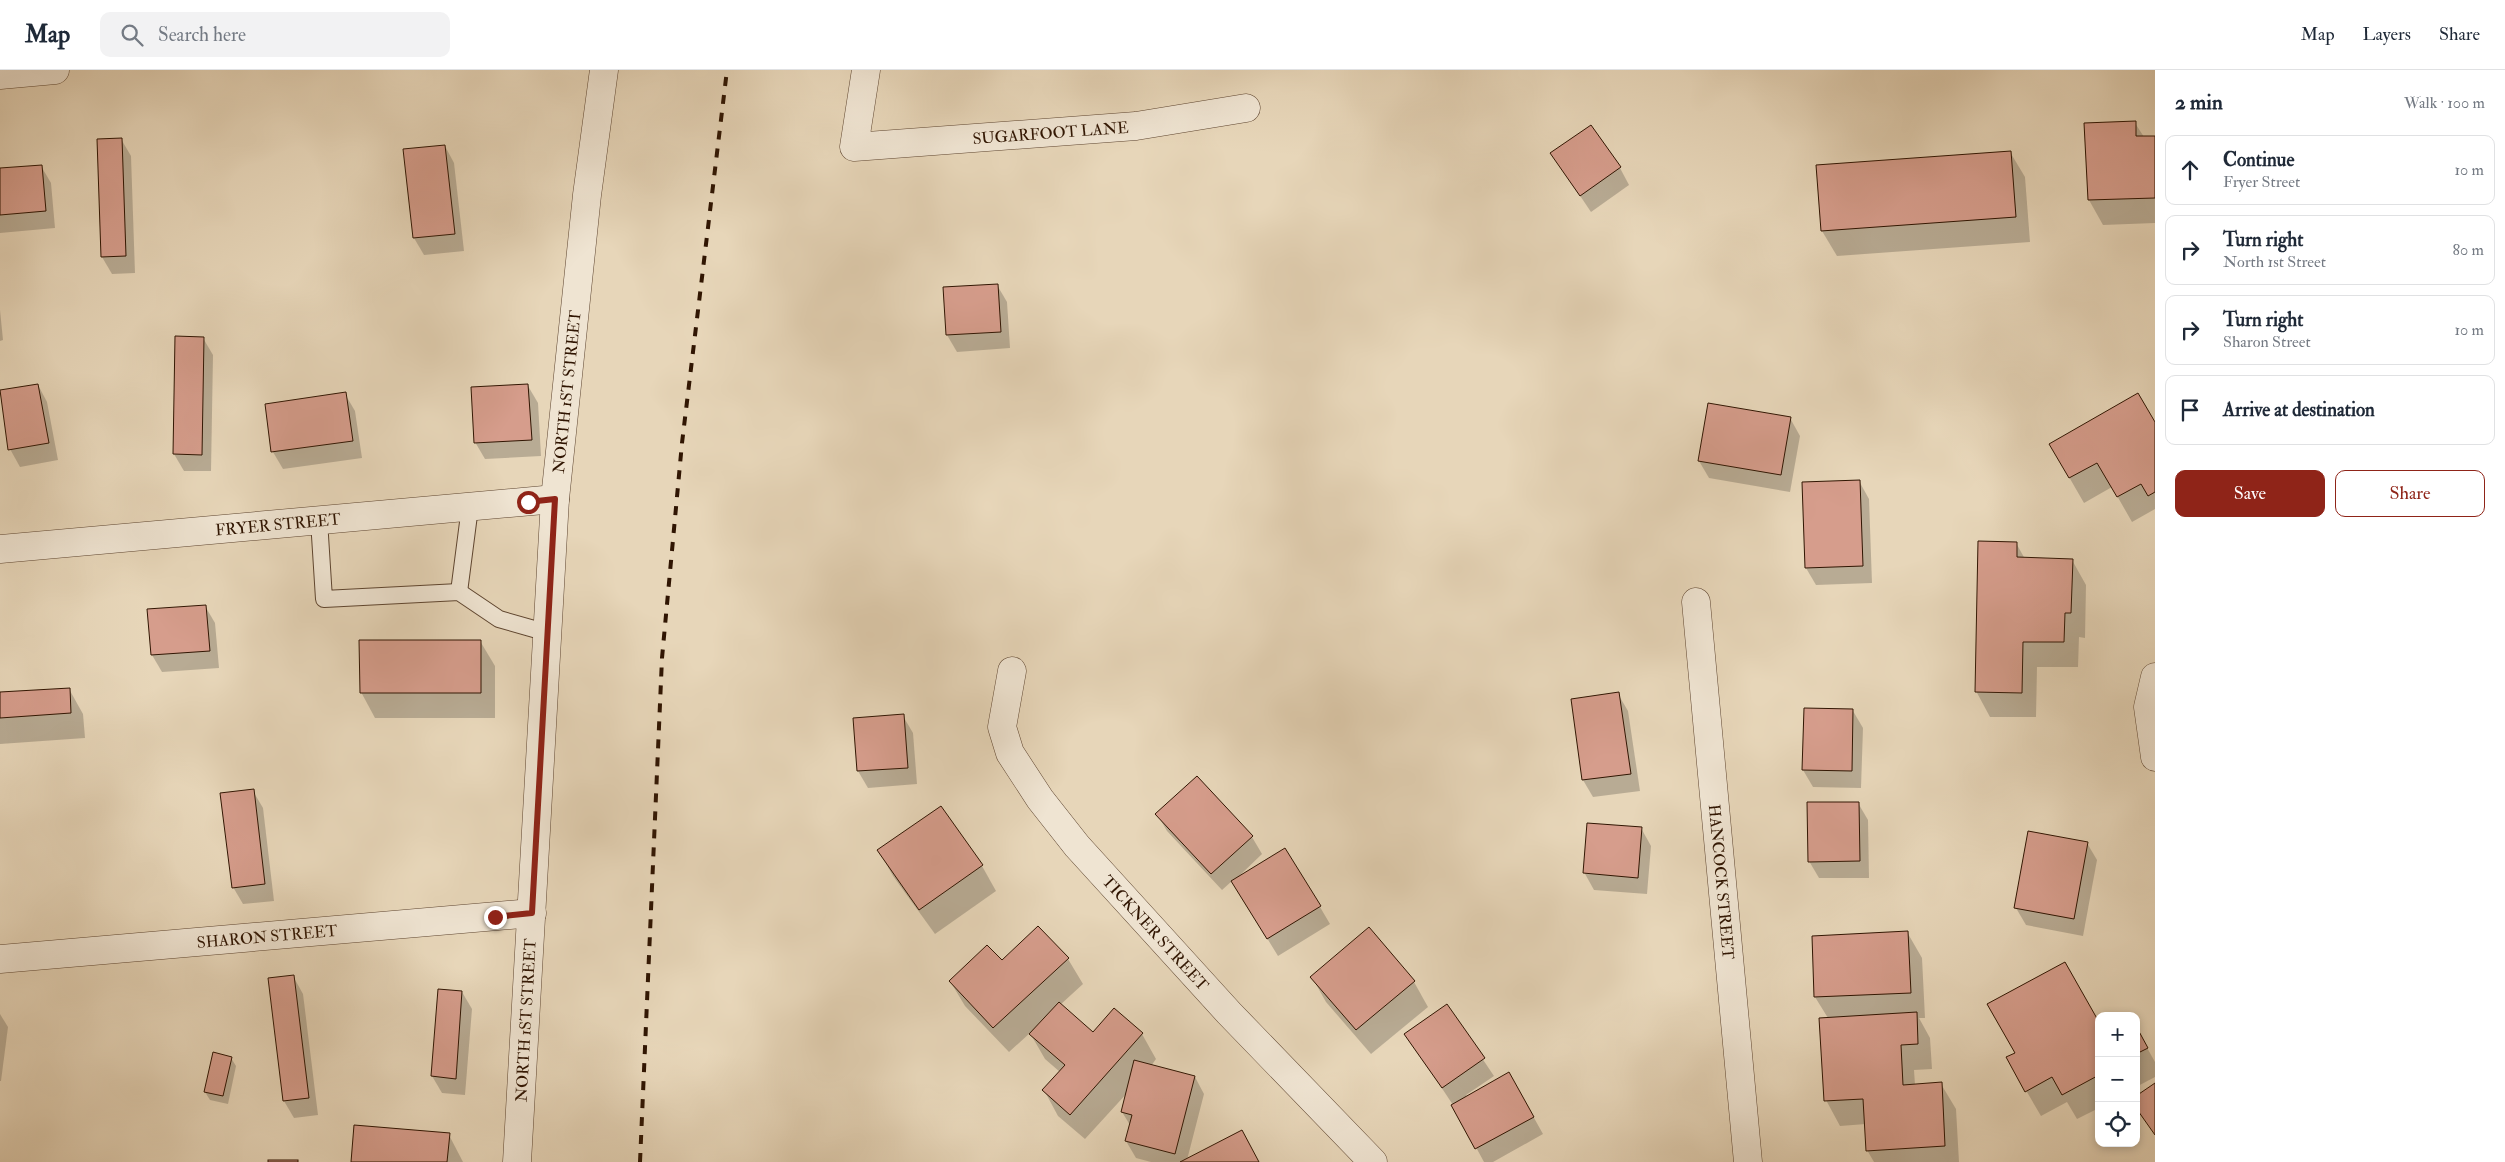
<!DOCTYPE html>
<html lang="en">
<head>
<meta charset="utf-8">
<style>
  body { margin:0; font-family:"IM FELL Double Pica",serif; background:#f2f2f3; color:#1f2937 }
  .controls { position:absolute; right:15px; bottom:15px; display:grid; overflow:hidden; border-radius:10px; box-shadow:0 2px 8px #0003 }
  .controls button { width:45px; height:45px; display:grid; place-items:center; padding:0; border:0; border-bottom:1px solid #e0e1e3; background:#fff; color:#1f2937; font:25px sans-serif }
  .stop { position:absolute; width:15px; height:15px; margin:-11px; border:4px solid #8f2418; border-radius:50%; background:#fff }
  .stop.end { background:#8f2418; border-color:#fff; box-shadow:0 1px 5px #0008 }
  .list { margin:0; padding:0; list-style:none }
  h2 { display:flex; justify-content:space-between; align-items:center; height:65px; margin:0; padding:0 20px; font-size:21px }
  h2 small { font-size:16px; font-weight:400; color:#747a83 }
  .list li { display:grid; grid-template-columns:32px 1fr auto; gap:15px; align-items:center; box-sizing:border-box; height:70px; margin:0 10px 10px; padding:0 10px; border:1px solid #e0e1e3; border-radius:10px }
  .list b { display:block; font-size:19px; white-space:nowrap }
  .list p { margin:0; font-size:16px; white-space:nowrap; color:#747a83 }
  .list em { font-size:16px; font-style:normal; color:#747a83 }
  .actions { display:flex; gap:10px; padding:15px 20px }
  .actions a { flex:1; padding:11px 0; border:1px solid #8f2418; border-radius:10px; text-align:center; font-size:18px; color:#8f2418 }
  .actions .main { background:#8f2418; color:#fff }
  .icon { flex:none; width:28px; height:28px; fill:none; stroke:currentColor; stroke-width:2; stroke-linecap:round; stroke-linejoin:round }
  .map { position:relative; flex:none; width:2155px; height:1092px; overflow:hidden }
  header { display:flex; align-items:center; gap:30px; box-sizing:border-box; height:70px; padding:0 25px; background:#fff; border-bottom:1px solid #e0e1e3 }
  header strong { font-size:24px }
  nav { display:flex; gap:28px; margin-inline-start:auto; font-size:18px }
  .search { width:350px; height:45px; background:#f2f2f3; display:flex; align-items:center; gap:12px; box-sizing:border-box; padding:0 18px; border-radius:10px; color:#747a83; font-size:19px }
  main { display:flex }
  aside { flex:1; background:#fff }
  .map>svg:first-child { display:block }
  .shadow { fill:#0003 }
  .building { fill:#d69d8c; stroke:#301502 }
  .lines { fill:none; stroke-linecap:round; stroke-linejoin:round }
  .service-casing { stroke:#5e4530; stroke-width:18 }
  .minor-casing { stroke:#5e4530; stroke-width:29 }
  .tertiary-casing { stroke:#5e4530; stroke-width:29 }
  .service { stroke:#efe4d2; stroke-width:16 }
  .minor { stroke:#efe4d2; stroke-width:28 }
  .tertiary { stroke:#efe4d2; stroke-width:28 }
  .rail { stroke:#301502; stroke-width:4; stroke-dasharray:9 9; stroke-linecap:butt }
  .route { stroke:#8f2418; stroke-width:6 }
  .labels { text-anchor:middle; stroke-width:5; stroke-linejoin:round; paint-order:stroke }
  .street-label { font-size:16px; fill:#301502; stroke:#efe4d2 }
</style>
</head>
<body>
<header>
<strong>Map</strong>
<div class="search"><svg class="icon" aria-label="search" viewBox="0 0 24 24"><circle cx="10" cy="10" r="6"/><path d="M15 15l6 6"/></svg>Search here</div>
<nav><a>Map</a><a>Layers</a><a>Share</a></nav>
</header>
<main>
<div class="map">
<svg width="2155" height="1092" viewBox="0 0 2155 1092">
  <rect width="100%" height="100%" fill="#e7d6b9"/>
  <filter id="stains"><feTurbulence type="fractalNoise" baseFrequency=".004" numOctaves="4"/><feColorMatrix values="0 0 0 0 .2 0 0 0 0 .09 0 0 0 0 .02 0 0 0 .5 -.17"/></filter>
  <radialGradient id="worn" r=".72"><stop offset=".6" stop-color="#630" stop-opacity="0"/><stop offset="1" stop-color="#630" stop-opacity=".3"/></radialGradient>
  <g class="shadow">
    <polygon points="2135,53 2144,67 2155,67 2155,153 2103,155 2089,130 2086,54"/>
    <polygon points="121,69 131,86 135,203 112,204 102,187"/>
    <polygon points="445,76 454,93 464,181 424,185 414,168 405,80"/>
    <polygon points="2010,82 2025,107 2030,172 1837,186 1822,161"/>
    <polygon points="1552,84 1620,98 1629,115 1591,142"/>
    <polygon points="41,96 51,113 55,158 0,163 0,100"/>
    <polygon points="997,215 1007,232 1010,278 957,282 947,265"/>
    <polygon points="0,240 3,270 0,271"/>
    <polygon points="203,268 213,285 211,401 184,401 174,384"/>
    <polygon points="38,315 47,332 58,390 20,397 10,379 0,321"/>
    <polygon points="528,316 538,333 541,386 485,389 475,372"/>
    <polygon points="345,324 355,341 362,388 283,399 273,382 266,335"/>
    <polygon points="1790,348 1800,366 1790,422 1709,408 1699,391"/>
    <polygon points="2155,354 2155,439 2132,452 2112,417 2084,433 2050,374"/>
    <polygon points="1859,411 1869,429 1872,513 1816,515 1806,498 1803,413"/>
    <polygon points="2016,473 2025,489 2072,490 2086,515 2085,568 2079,567 2078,597 2037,597 2036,647 1990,647 1976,621"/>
    <polygon points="205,536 215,553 219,598 162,602 152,585 149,540"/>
    <polygon points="480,571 495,596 495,648 375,648 361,622"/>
    <polygon points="69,619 83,644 85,668 0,674 0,624"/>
    <polygon points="1618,624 1628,641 1640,721 1593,727 1583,710 1572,630"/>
    <polygon points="1853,641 1863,658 1861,718 1813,717 1803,700"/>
    <polygon points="903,646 913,663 917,714 868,718 858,701"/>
    <polygon points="253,721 263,738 274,831 243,834 233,817"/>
    <polygon points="1858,733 1868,750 1869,808 1819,808 1809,791"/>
    <polygon points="941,738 982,796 996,821 935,864 893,806 879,781"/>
    <polygon points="1157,744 1252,767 1262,784 1235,810 1320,837 1330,854 1278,886 1232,811 1222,820 1167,761"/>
    <polygon points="1641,758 1651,776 1647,824 1594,820 1584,802"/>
    <polygon points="2087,773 2097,790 2083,866 2026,855 2016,838"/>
    <polygon points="1907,862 1922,888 1925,948 1919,948 1930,968 1932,999 1914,1000 1915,1015 1941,1014 1956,1039 1959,1092 1874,1092 1867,1080 1866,1054 1840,1056 1826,1030 1828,948 1815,927"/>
    <polygon points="1068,889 1083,914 1060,935 1093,964 1142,964 1156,989 1151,996 1195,1007 1204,1024 1187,1090 1259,1092 1151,1092 1136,1088 1126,1071 1130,1055 1122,1042 1128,1022 1085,1069 1058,1046 1044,1020 1060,1002 1045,989 1030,963 1009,982 965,936 950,911 1002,892"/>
    <polygon points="293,906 303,924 318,1045 294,1048 284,1031"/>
    <polygon points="1312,907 1414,912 1428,937 1371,984 1326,932"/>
    <polygon points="439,921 462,922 472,939 465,1025 442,1023 432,1006"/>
    <polygon points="1447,936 1494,1006 1466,1025 1467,1027 1509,1003 1543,1064 1493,1092 1484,1092 1453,1035 1406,964"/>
    <polygon points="0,944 8,957 1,1011 0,1011"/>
    <polygon points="2099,954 2099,1038 2077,1049 2067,1032 2041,1046 2007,988"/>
    <polygon points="2136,958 2155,992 2155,1007 2136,1017"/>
    <polygon points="231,988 236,996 228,1034 210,1030 205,1022"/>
    <polygon points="449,1065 463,1092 352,1092"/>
  </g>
  <g class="building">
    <polygon points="2136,51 2136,66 2155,66 2155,128 2088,130 2084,53"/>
    <polygon points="1591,55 1621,97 1580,126 1550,83"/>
    <polygon points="122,68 126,186 101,187 97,69"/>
    <polygon points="445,75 455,164 413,168 403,79"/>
    <polygon points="2011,81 2016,147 1821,161 1816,95"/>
    <polygon points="42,95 46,141 0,145 0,98"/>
    <polygon points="998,214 1001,262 946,265 943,217"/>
    <polygon points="175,266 204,267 202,385 173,384"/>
    <polygon points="38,314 49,373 8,380 0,320"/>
    <polygon points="528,314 532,370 474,373 471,317"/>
    <polygon points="346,322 353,371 271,382 265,334"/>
    <polygon points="2138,323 2155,352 2155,422 2148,426 2141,414 2117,427 2097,393 2069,408 2049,374"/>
    <polygon points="1708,333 1791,347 1781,405 1698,391"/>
    <polygon points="1860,410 1863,496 1805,498 1802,412"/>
    <polygon points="1978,471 2017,472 2017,487 2073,489 2071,543 2065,543 2064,572 2023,572 2022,623 1975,622"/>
    <polygon points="206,535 210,581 151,585 147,539"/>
    <polygon points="359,570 481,570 481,623 360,623"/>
    <polygon points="70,618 71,643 0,648 0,622"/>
    <polygon points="1619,622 1631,704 1582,710 1571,629"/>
    <polygon points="1804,638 1853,639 1852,701 1802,700"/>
    <polygon points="904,644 908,698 857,701 853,648"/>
    <polygon points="1197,706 1253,766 1211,804 1155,744"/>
    <polygon points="254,719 265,814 232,818 220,723"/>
    <polygon points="1807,732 1859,732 1860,791 1808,792"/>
    <polygon points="941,736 983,795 919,840 877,780"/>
    <polygon points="1587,753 1642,757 1638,808 1583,803"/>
    <polygon points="2028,761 2088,772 2074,849 2014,838"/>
    <polygon points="1285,778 1321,836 1267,869 1231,811"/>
    <polygon points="1038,856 1069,888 993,958 949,911 987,875 1002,890"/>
    <polygon points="1369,857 1415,911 1356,960 1310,907"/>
    <polygon points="1908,861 1911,923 1814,927 1812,866"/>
    <polygon points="2065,892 2099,952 2099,1005 2062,1025 2052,1007 2025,1022 2006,987 2015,983 1987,934"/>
    <polygon points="294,905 309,1028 283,1031 268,908"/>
    <polygon points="438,919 462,921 456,1009 431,1006"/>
    <polygon points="1059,932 1093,962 1114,938 1143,963 1070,1045 1042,1020 1065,995 1029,964"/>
    <polygon points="1447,934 1485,988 1442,1018 1404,964"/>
    <polygon points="1917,942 1918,974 1901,975 1903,1015 1942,1012 1945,1076 1866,1081 1863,1029 1824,1031 1819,948"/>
    <polygon points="2136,956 2148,978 2136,984"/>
    <polygon points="213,982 232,987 223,1026 204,1022"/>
    <polygon points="1134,990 1195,1006 1175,1084 1125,1071 1132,1045 1121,1042"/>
    <polygon points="1509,1002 1534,1047 1475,1079 1451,1035"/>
    <polygon points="2155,1013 2155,1065 2136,1038 2136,1026"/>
    <polygon points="354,1055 450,1063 447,1092 351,1092"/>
    <polygon points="1242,1060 1259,1092 1180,1092"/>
    <rect x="268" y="1090" width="30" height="2"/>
  </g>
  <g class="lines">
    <defs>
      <g id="service">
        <polyline points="319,450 324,529 459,522 499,549 548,563"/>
        <polyline points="459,522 470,437"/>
      </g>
      <g id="minor">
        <path id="s1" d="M866,0L854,77L1136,56L1246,38"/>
        <polyline points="0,5 55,0"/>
        <path id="s2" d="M0,479L555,429"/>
        <path id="s3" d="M1696,532L1748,1092"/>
        <path id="s4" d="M1012,601L1002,657L1010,683L1040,729L1077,776L1229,943L1373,1092"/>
        <polyline points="2155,607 2148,637 2155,687"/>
        <path id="s5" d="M0,889L532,843"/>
      </g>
      <g id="tertiary">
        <path id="s6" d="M517,1092L555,429L587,125L604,0"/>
      </g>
    </defs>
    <use href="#service" class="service-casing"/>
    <use href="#minor" class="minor-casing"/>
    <use href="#tertiary" class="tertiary-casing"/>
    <use href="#service" class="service"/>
    <use href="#minor" class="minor"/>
    <use href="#tertiary" class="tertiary"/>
    <polyline class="rail" points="640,1092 662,588 682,373 727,0"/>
  </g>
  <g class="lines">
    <polyline class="route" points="495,847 532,843 555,429 528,432"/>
  </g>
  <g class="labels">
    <g class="street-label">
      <text dy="6" stroke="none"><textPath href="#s1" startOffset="275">SUGARFOOT LANE</textPath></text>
      <text dy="6" stroke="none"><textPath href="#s6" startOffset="772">NORTH 1ST STREET</textPath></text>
      <text dy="6" stroke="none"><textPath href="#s2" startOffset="279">FRYER STREET</textPath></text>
      <text dy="6" stroke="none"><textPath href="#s3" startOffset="281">HANCOCK STREET</textPath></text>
      <text dy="6" stroke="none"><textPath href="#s4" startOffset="316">TICKNER STREET</textPath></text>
      <text dy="6" stroke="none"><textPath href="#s5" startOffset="268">SHARON STREET</textPath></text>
      <text dy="6" stroke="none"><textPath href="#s6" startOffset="142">NORTH 1ST STREET</textPath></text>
    </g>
  </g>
  <rect width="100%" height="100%" filter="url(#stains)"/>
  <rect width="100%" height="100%" fill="url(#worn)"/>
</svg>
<div class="controls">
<button>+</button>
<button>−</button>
<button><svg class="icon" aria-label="locate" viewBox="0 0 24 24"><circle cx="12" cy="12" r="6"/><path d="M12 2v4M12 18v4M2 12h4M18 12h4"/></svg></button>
</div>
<div class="stop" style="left:528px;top:432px"></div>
<div class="stop end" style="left:495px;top:847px"></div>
</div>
<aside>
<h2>2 min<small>Walk · 100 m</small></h2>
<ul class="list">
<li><svg class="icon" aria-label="ahead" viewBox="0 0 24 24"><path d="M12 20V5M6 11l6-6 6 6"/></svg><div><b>Continue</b><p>Fryer Street</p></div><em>10 m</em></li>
<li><svg class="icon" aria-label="right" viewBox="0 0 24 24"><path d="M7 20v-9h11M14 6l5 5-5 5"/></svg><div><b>Turn right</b><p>North 1st Street</p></div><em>80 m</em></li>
<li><svg class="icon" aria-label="right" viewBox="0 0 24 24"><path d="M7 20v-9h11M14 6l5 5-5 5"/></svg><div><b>Turn right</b><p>Sharon Street</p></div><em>10 m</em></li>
<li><svg class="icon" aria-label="arrive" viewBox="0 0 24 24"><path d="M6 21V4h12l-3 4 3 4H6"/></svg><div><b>Arrive at destination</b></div></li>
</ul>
<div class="actions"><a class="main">Save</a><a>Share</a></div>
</aside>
</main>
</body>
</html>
